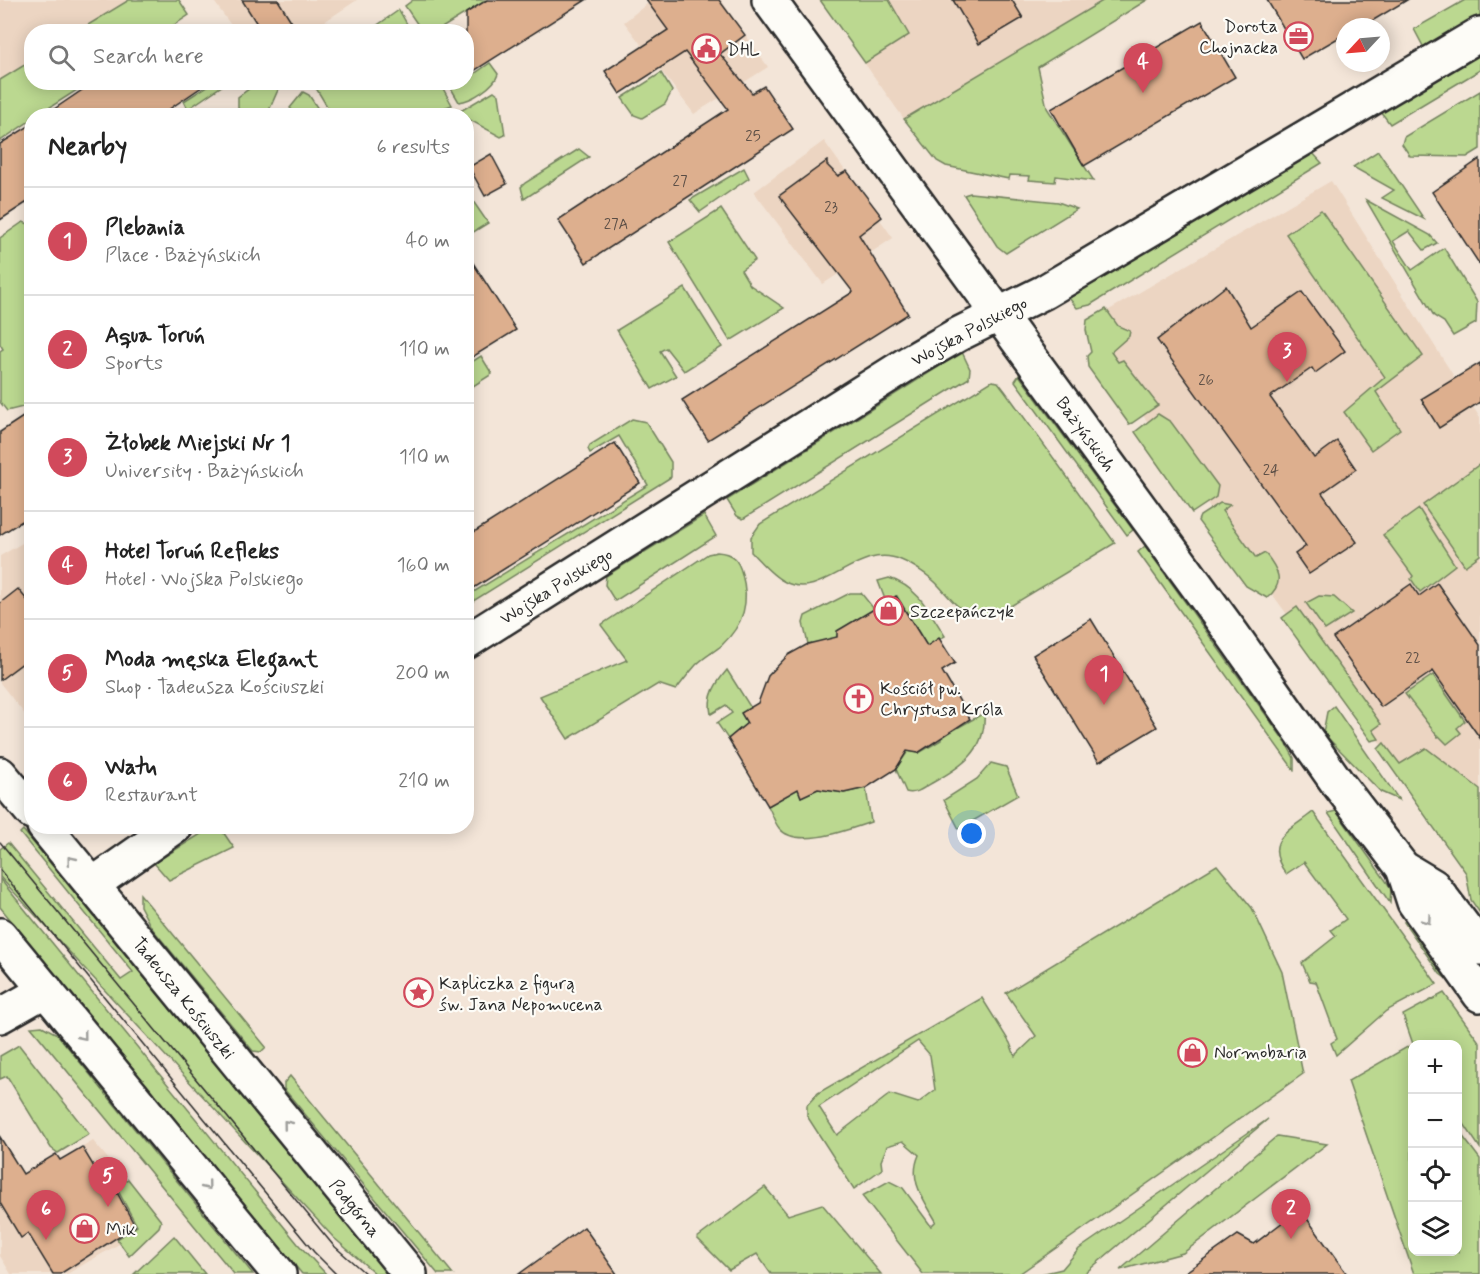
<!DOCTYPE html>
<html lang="en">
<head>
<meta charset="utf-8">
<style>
  body { margin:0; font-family:Mynerve,sans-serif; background:#f2f2f2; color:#222 }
  .controls { position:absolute; right:18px; bottom:18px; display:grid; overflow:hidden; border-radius:12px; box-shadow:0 3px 15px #0003 }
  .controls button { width:54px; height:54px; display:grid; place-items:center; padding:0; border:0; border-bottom:2px solid #e0e0e0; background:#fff; color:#222; font:30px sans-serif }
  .compass { position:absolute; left:1336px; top:18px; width:54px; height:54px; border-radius:50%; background:#fff; box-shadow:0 3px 15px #0003; rotate:244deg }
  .you { position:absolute; left:972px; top:834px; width:21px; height:21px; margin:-15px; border:4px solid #fff; border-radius:50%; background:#1a73e8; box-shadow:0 0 0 9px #1a73e833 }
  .badge { display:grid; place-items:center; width:39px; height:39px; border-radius:50%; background:#d1495b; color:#fff; font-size:20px; font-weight:700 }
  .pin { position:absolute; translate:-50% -50px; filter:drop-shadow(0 2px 3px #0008) }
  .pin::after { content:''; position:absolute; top:32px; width:21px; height:18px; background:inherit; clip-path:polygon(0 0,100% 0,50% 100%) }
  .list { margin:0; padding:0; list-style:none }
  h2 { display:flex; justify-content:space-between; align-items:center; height:78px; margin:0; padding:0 24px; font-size:26px }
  h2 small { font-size:20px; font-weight:400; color:#767676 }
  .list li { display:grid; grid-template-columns:39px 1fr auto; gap:18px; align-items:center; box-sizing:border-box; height:108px; padding:0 24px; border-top:2px solid #e0e0e0 }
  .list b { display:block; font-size:22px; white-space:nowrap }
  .list p { margin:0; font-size:20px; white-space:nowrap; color:#767676 }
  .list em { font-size:20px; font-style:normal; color:#767676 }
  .icon { flex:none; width:33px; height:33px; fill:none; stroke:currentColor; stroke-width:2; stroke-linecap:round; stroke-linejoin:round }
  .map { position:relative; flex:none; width:1480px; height:1274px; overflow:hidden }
  .search { position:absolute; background:#fff; box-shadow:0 3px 15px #0003; left:24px; top:24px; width:450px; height:66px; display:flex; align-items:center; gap:15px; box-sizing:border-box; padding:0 21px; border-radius:24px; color:#767676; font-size:22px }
  .panel { position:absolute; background:#fff; box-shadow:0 3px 15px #0003; left:24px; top:108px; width:450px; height:726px; border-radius:24px }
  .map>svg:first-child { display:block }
  .built { fill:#ecd5c2 }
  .green { fill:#bbd890; stroke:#73825e; stroke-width:1.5; fill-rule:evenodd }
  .building { fill:#ddaf8e; stroke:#2b2b2b; stroke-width:1.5 }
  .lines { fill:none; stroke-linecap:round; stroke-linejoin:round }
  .minor-casing { stroke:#2b2b2b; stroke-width:38 }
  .major-casing { stroke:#2b2b2b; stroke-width:38 }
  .minor { stroke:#fdfcf7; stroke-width:33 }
  .major { stroke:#fdfcf7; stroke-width:33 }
  .tram { stroke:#2b2b2b; stroke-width:1.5 }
  .oneway { stroke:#9e9e9b }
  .labels { text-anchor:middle; stroke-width:4.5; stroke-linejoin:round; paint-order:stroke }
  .number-label { font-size:15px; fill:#584c44 }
  .poi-label { font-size:18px; fill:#2b2b2b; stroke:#fdfcf7; text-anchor:start }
  .street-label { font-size:18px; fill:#2b2b2b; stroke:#fdfcf7 }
</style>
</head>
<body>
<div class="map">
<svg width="1480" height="1274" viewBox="0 0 1480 1274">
  <rect width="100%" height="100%" fill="#f3e5d8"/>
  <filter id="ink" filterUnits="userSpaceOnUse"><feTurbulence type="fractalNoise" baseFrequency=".0167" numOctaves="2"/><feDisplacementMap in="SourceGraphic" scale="12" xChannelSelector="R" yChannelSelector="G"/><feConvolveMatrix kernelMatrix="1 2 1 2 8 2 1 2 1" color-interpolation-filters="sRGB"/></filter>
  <g filter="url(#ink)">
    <g class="built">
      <polygon points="0,0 152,0 88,32 32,32 31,67 0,98"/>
      <polygon points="213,0 357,0 309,32 235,31"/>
      <polygon points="652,0 721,0 768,67 694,114 624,22"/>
      <polygon points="820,0 1104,0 904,119"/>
      <polygon points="824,141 893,238 823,284 754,192"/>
      <polygon points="1331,181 1480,418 1480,881 1092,345 1097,317"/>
      <polygon points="31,538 31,722 0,683 0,556"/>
      <polygon points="0,1137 24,1176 87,1203 126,1178 159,1221 67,1274 11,1274 0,1256"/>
      <polygon points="93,1141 109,1160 103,1181 61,1206 37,1165 56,1154 61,1160"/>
    </g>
    <g class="green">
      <polygon points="129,0 179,0 189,15 165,31 78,31"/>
      <polygon points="413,0 487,0 437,31 422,31 405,6"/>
      <polygon points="820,0 889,0 909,35 865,63"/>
      <polygon points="1104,0 1147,0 1038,67 1047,108 1094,181 1056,176 1055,182 1029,180 1030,176 1010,175 1009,179 946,166 937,161 904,119"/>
      <polygon points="1465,0 1480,0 1480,15 1424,48 1414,29"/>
      <polygon points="399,10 411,31 369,31"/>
      <polygon points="1480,55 1480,70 1390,124 1381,112"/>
      <polygon points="31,61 32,82 88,83 38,115 32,116 31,120 0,141 0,80"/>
      <path d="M490,63L498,74C495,86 471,101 459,102L448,83L455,86L466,82L467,79Z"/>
      <polygon points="661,73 672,91 665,104 642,118 634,115 622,98"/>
      <polygon points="212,83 226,83 188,109 184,101"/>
      <polygon points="257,83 281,83 267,115 243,115 238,108 238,97"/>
      <polygon points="313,83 440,83 452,105 425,115 332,115"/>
      <polygon points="494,91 499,95 505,135 501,137 457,113"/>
      <polygon points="1480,91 1480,149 1467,157 1410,156 1402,144 1404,137"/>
      <polygon points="303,92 309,95 322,115 297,115 290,108"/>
      <polygon points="579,149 589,157 524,199 521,187 525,183"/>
      <polygon points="1378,151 1424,219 1382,198 1394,190 1353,167"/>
      <polygon points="1312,152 1322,163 1090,305 1077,308 1069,298"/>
      <polygon points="744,168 749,178 700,212 690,200"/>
      <polygon points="466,191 488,223 467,236 466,236"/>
      <polygon points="970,193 1058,202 1077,209 1006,253 997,246 964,195"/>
      <polygon points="1366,200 1430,235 1437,243 1424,250 1409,231 1393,241 1412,270 1444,248 1477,302 1476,323 1453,336 1444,322 1434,316"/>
      <polygon points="721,209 755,260 741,270 750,285 784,308 730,341 669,242"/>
      <polygon points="1321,210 1423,356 1376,392 1400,429 1371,450 1344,412 1385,377 1286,234"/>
      <polygon points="23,222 32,225 31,405 7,411 0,402 0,351 3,349 0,344 0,238"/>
      <polygon points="685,288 722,347 684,371 666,348 660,351 676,376 652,389 617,330"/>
      <polygon points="1106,309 1118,326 1130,331 1129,336 1111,352 1118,362 1123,360 1158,405 1132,423 1129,424 1088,367 1087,356 1091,352 1086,330 1087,320"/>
      <polygon points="962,352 970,369 969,378 743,519 737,516 727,500"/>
      <polygon points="481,356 492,374 467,390 467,365"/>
      <polygon points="1019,375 1133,530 1127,535 1015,381"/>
      <path d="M992,381L998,382L1005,391L1115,543L1004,610C968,624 961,610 939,586C930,576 913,565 901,560C858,541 823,602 785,582C772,576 761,562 751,552V537L760,524Z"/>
      <polygon points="1158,414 1171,422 1218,486 1216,497 1192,513 1135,432"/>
      <polygon points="632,419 646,422 671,462 671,477 467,605 467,596 648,485 619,436 590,453 588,449 590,445"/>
      <polygon points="1480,464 1480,555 1465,566 1423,505"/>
      <path d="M1220,503L1230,505L1222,511L1256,558L1265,553C1278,569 1286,583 1267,598L1246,586L1198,521L1200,516Z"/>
      <polygon points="1419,509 1455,565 1420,592 1411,579 1413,576 1383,535"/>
      <polygon points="704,515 716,536 615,601 605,585 606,576"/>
      <polygon points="1145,546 1286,743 1294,758 1294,770 1138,552"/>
      <path d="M717,552C732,553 738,559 742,574C750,602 744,624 722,645C714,652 704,657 696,665C689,673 682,682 676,690L658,684L568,739L540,696L627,660L601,625L708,554Z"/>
      <path d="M889,578C918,587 929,611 945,636L927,646L897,596L886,602L878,581Z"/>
      <polygon points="850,593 861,593 874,609 838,631 836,640 808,644 803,623 805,616"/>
      <polygon points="1319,596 1334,597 1352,613 1325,630 1306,603"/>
      <polygon points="1297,607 1381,724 1373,730 1379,739 1371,741 1282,618"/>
      <path d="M727,670L751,708L747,723L728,739L717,723L732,713L726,705L711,714C707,696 716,683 727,670Z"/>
      <polygon points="1433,675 1465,721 1457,728 1461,733 1447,744 1439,736 1438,737 1405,694"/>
      <polygon points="1334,706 1399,800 1381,792 1323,733 1327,712"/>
      <path d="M984,713C987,751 961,767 932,783C923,788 916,795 906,792L896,769L908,751L919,753L941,740V737Z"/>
      <polygon points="1384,743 1400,764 1426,748 1480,789 1480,913 1471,900 1466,873 1378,749"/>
      <polygon points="991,763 1006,767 1018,795 959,829 944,800 977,779"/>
      <path d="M866,788L871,822C850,829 796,850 779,828C774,822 772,813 768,806L798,789L801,797L818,789L844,793Z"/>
      <polygon points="1336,811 1391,888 1390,903 1328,813"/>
      <path d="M1313,812L1437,984L1386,1011L1336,1055L1331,1043L1337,1039L1316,982L1310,981L1302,963L1336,936L1331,930L1346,919L1304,862L1286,874C1262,840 1288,832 1313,812Z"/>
      <polygon points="212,827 221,829 234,848 169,880 154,863"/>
      <polygon points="23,830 388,1274 376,1274 334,1238 0,877 0,849 8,843 121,980 133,972 20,833"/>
      <path d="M1217,865L1252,908L1282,972L1303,1074L1019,1274H923L862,1196L889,1181L903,1188L931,1226L936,1221C923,1198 908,1180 919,1155L903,1141L887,1146L881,1161L882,1169L854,1189L807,1116V1105L818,1093L982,998L1010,1043L1015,1056L1036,1036L1006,993ZM918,1041L930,1055L935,1090L918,1103L890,1094L837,1135L819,1107Z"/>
      <polygon points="0,879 298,1244 326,1274 302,1274 0,907"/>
      <polygon points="140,894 266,1047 261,1052 253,1051 151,927 140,906"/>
      <polygon points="1409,921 1454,975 1447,979 1440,974 1404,922"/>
      <polygon points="1444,993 1480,1043 1480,1148 1458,1115 1458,1044 1413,1044 1403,1015"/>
      <polygon points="42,1026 57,1034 253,1274 234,1274 31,1027"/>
      <polygon points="19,1045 89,1134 58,1153 51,1148 7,1076 0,1079 0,1056"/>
      <polygon points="1409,1046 1412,1052 1412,1252 1458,1252 1458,1130 1480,1159 1480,1274 1414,1274 1348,1081"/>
      <polygon points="290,1076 453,1274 438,1274 284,1089 284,1083"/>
      <polygon points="1268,1119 1084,1274 1041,1274 1062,1269 1079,1249"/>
      <polygon points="1277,1136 1327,1144 1183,1253 1120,1270"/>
      <polygon points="128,1179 161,1221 159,1227 129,1256 117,1239 137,1226 116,1187"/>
      <polygon points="765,1187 788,1215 822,1204 881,1274 771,1274 757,1254 729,1270 697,1238"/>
      <polygon points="174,1236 205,1274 134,1274"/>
    </g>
    <g class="building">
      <polygon points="242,0 278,0 298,32 262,32"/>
      <polygon points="487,0 586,0 466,76 466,13"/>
      <polygon points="646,0 719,0 745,35 720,54 752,93 764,86 793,129 586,263 558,220 728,109 685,52 620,94 605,71 668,30"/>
      <polygon points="953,0 1012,0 1023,18 979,44"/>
      <polygon points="1267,0 1407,0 1362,27 1345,27 1345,34 1302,59"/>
      <polygon points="1202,21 1235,77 1084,166 1051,109"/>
      <polygon points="94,82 209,82 159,116 44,116"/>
      <polygon points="32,124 32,199 0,220 0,144"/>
      <polygon points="491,154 507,184 485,196 469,167"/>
      <polygon points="1480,159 1480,265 1432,192"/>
      <polygon points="827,161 827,165 838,176 847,171 882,217 859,235 908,314 708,440 682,400 853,292 779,196"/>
      <polygon points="466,252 516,330 466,361"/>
      <polygon points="1226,286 1251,327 1302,292 1345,351 1315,373 1312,368 1270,397 1314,458 1337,441 1356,469 1322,493 1357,542 1309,574 1295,554 1306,546 1157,340"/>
      <polygon points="1480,363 1480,402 1439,428 1421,399"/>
      <polygon points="32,411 32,515 0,535 0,432"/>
      <polygon points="615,443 640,483 466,593 466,537"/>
      <polygon points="1437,583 1480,645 1480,738 1433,671 1381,707 1333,638 1411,584 1419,596"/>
      <polygon points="18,589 32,606 32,656 0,680 0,603"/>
      <polygon points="896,596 927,646 939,638 947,651 955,663 942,671 970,719 918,753 907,751 896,769 866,788 844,793 818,789 801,797 798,789 768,806 728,739 747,723 741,713 758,703 768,676 788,655 808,644 837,637 837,631"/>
      <polygon points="1091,619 1157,727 1099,762 1033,655"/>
      <polygon points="0,1137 23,1174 56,1154 60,1160 82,1147 108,1190 114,1187 135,1226 60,1274 53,1274 28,1233 21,1238 0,1203"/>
      <polygon points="1300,1209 1347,1274 1183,1274 1238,1235 1254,1244"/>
      <polygon points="584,1227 617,1274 519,1274"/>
    </g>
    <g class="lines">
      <defs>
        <g id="minor">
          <polyline points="769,0 1233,635 1336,781 1403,868 1433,886 1480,948"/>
          <polyline points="466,642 910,362 957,335 1044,292 1480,34"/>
          <polyline points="1403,868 1414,902 1480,995"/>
          <polyline points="92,885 176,826"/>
          <polyline points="0,1016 46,990"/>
        </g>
        <g id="major">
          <polyline points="0,774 32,812"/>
          <polyline points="44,826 410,1274"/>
          <polyline points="0,935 279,1274"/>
        </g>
      </defs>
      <use href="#minor" class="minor-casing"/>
      <use href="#major" class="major-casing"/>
      <use href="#minor" class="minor"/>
      <use href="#major" class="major"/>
      <g class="tram">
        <polyline points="0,842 333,1245 366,1274"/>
        <polyline points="0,870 314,1252 336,1274"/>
      </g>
    </g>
    <defs><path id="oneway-chevron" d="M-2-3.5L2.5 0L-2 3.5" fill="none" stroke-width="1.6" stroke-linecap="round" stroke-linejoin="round" transform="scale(1.5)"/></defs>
    <g class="oneway">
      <use href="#oneway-chevron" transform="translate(71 860) rotate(-129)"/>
      <use href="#oneway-chevron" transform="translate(1427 920) rotate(55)"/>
      <use href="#oneway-chevron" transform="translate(83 1036) rotate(51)"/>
      <use href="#oneway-chevron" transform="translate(287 1124) rotate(-129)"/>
      <use href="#oneway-chevron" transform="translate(207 1186) rotate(51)"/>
    </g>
  </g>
  <defs>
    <symbol id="office-ring" viewBox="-11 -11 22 22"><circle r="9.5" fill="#fdfcf7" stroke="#d1495b" stroke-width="1.5"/><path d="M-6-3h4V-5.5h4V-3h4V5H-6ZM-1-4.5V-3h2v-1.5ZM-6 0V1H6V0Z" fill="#d1495b"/></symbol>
    <symbol id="civic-ring" viewBox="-11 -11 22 22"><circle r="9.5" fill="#fdfcf7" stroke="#d1495b" stroke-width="1.5"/><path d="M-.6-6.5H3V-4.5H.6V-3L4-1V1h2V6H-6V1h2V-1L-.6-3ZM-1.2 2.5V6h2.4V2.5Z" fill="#d1495b"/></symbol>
    <symbol id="shop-ring" viewBox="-11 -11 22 22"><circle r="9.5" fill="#fdfcf7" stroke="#d1495b" stroke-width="1.5"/><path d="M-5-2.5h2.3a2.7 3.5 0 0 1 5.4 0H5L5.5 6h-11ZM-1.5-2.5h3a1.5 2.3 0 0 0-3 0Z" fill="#d1495b"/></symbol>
    <symbol id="church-ring" viewBox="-11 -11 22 22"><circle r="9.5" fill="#fdfcf7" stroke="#d1495b" stroke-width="1.5"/><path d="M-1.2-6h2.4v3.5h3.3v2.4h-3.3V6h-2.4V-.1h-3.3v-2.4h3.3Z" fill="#d1495b"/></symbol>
    <symbol id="sight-ring" viewBox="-11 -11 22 22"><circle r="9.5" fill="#fdfcf7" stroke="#d1495b" stroke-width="1.5"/><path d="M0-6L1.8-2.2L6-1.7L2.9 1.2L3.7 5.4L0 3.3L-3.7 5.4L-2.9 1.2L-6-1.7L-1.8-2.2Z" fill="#d1495b"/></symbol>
  </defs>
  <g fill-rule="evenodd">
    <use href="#office-ring" x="1282" y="20" width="33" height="33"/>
    <use href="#civic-ring" x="690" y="32" width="33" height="33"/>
    <use href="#shop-ring" x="872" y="594" width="33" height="33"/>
    <use href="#church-ring" x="842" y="682" width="33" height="33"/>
    <use href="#sight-ring" x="402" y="976" width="33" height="33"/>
    <use href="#shop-ring" x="1176" y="1036" width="33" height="33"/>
    <use href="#shop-ring" x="68" y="1212" width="33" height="33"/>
  </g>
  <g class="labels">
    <g class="number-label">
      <text x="753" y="141">25</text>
      <text x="680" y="186">27</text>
      <text x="831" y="212">23</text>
      <text x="616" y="229">27A</text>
      <text x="1206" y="385">26</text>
      <text x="1271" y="475">24</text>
      <text x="1413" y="663">22</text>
    </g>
    <g class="poi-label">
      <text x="1278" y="32" text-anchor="end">Dorota<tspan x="1278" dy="21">Chojnacka</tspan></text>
      <text x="727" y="55">DHL</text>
      <text x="910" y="617">Szczepańczyk</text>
      <text x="880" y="694">Kościół pw.<tspan x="880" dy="21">Chrystusa Króla</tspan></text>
      <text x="439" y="989">Kapliczka z figurą<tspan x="439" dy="21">św. Jana Nepomucena</tspan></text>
      <text x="1214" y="1058">Normobaria</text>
      <text x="106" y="1235">Mik</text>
    </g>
    <g class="street-label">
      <text transform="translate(969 331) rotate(-28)" y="6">Wojska Polskiego</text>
      <text transform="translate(1086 434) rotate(54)" y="6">Bażyńskich</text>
      <text transform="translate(556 586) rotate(-32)" y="6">Wojska Polskiego</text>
      <text transform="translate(184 998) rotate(51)" y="6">Tadeusza Kościuszki</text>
      <text transform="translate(355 1208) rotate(51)" y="6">Podgórna</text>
    </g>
  </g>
</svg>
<div class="controls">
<button>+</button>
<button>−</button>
<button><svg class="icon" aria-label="locate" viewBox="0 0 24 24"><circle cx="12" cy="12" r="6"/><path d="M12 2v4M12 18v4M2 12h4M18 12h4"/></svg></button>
<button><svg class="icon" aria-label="layers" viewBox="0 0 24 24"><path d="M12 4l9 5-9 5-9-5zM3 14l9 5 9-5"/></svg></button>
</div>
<svg class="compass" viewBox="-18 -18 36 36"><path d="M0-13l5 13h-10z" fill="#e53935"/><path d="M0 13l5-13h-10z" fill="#767676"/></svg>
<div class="you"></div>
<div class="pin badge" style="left:1104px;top:705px">1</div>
<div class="pin badge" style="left:1291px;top:1239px">2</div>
<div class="pin badge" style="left:1287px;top:382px">3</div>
<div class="pin badge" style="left:1143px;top:93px">4</div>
<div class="pin badge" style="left:108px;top:1207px">5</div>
<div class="pin badge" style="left:46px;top:1240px">6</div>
<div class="search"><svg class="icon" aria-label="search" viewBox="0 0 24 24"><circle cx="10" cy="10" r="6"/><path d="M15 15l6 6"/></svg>Search here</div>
<section class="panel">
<h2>Nearby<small>6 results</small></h2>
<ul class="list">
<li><span class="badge">1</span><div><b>Plebania</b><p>Place · Bażyńskich</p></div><em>40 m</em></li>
<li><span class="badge">2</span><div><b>Aqua Toruń</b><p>Sports</p></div><em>110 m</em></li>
<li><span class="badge">3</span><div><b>Żłobek Miejski Nr 1</b><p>University · Bażyńskich</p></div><em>110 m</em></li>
<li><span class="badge">4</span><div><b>Hotel Toruń Refleks</b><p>Hotel · Wojska Polskiego</p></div><em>160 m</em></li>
<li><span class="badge">5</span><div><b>Moda męska Elegant</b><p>Shop · Tadeusza Kościuszki</p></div><em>200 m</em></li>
<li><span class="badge">6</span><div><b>Watu</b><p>Restaurant</p></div><em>210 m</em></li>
</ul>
</section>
</div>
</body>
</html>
